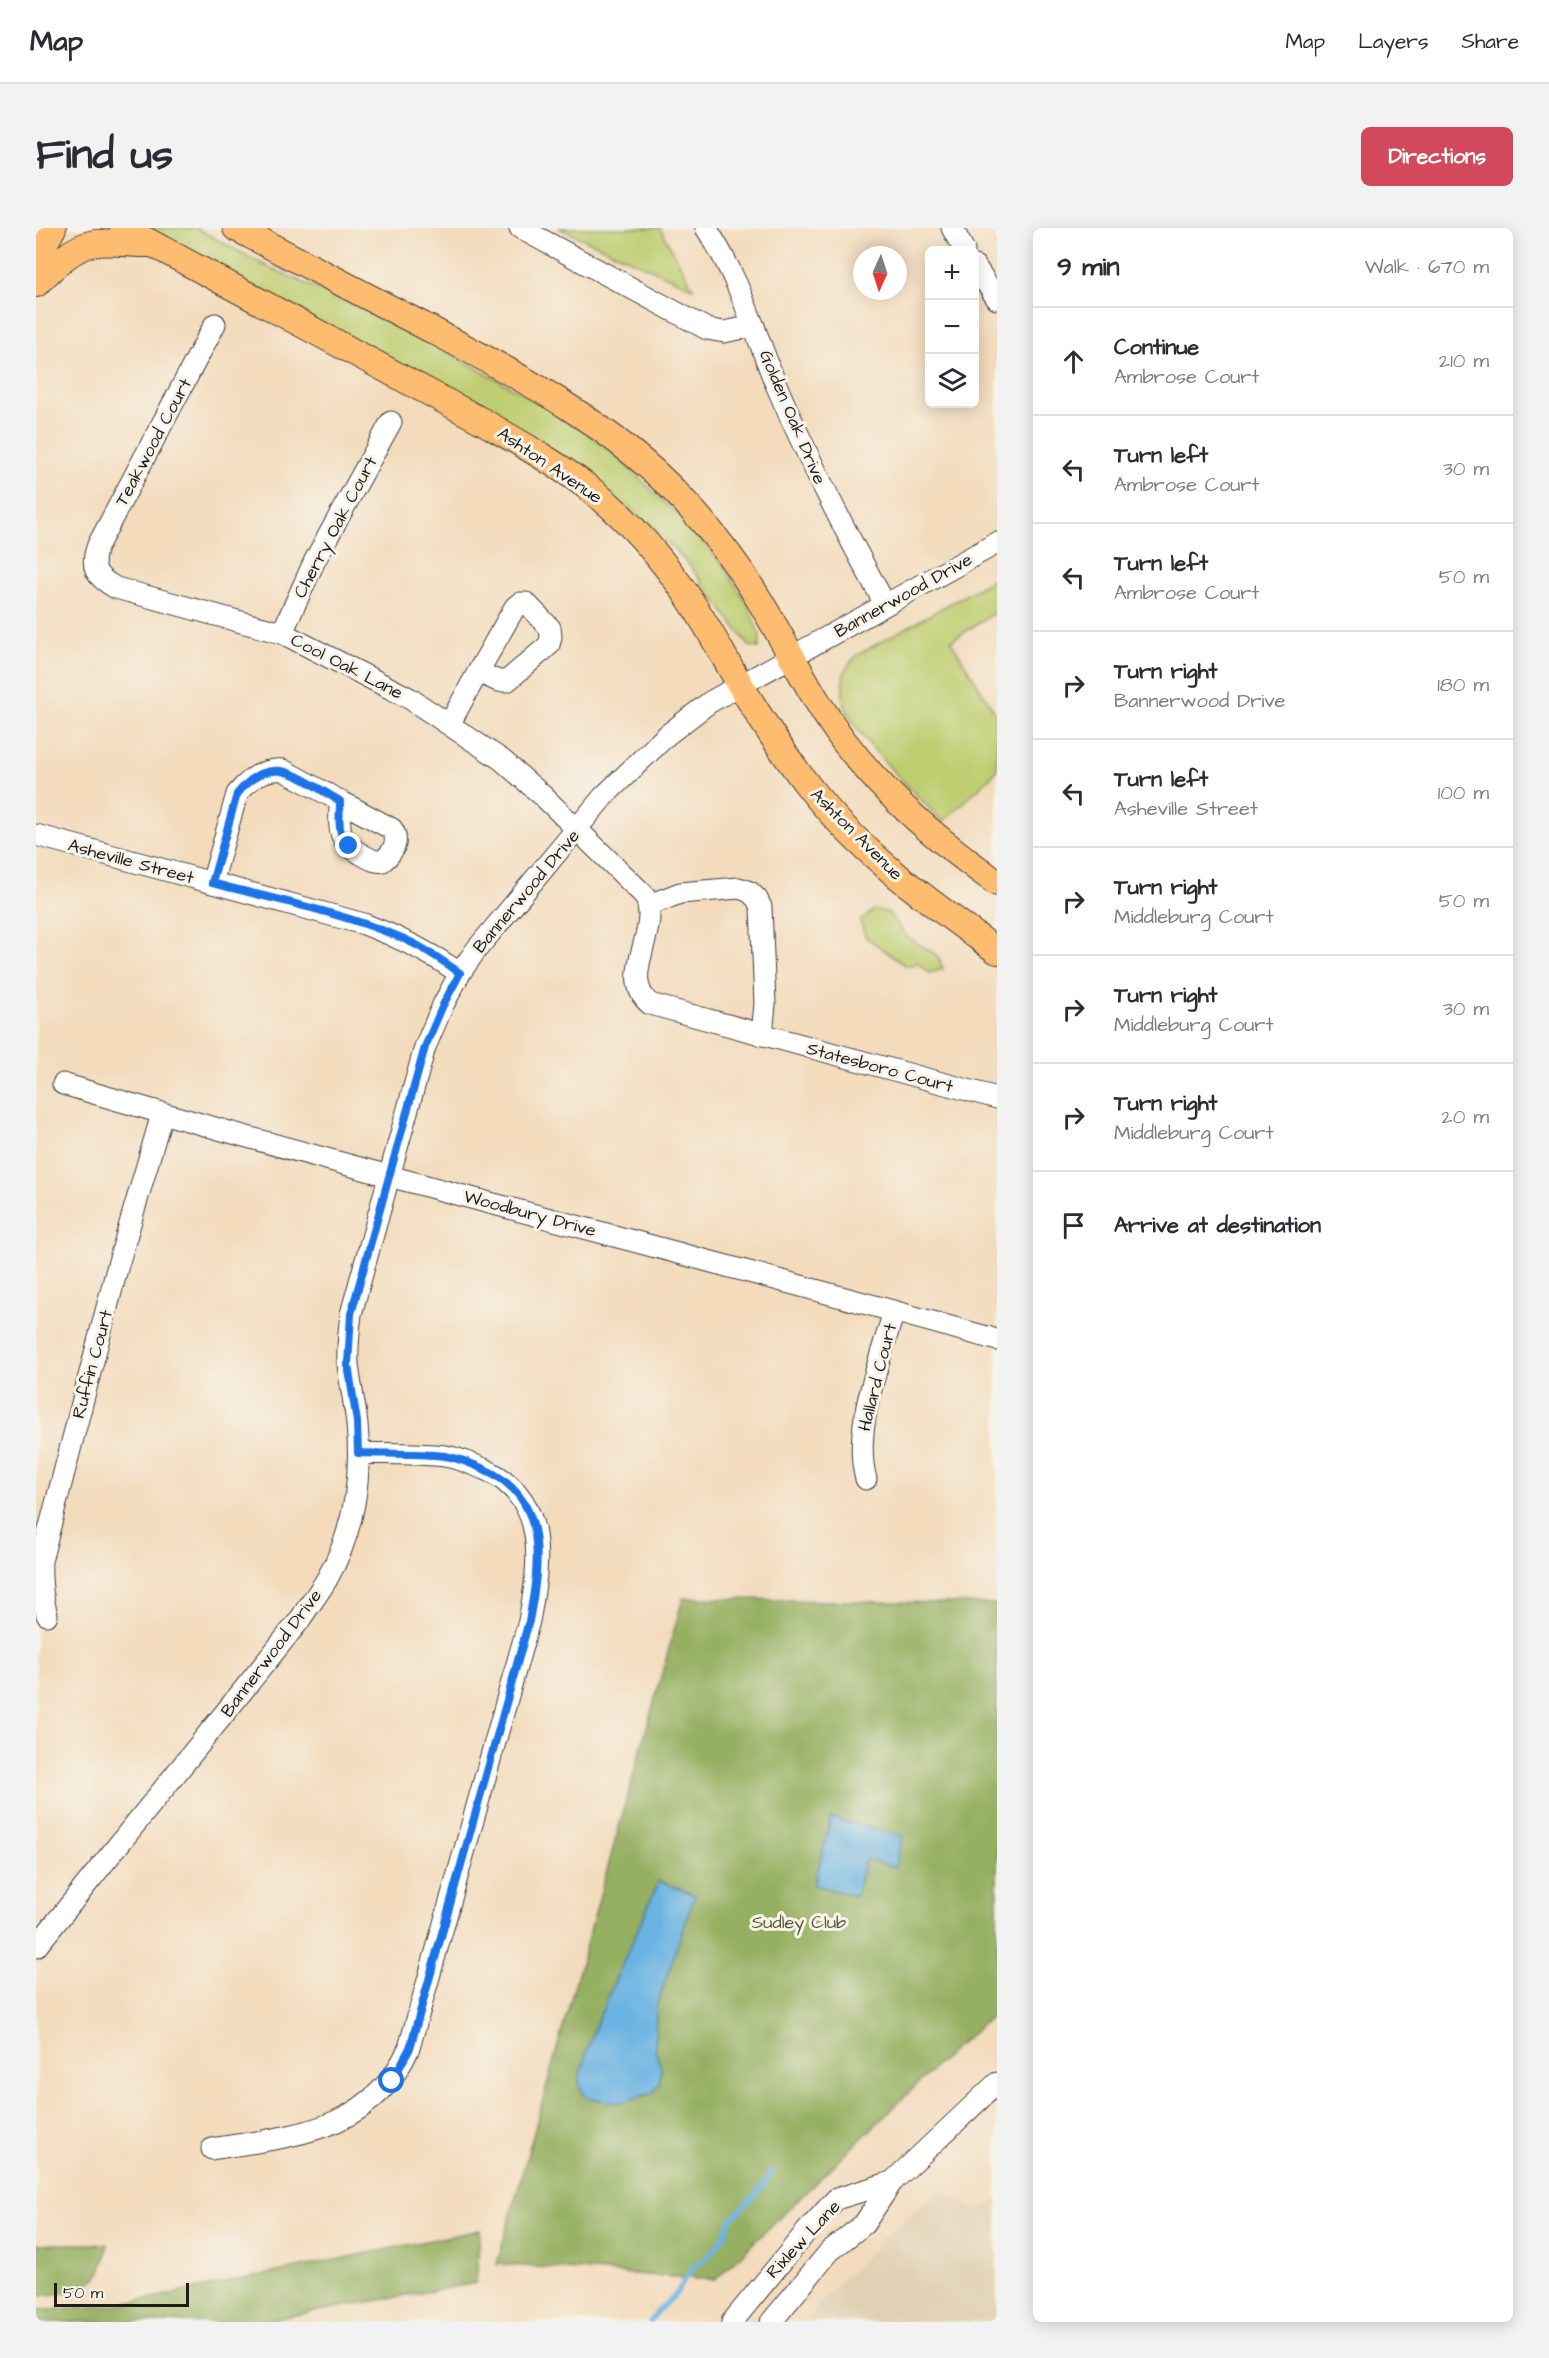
<!DOCTYPE html>
<html lang="en">
<head>
<meta charset="utf-8">
<style>
  body { margin:0; font-family:"Architects Daughter",sans-serif; background:#f2f2f3; color:#2b2b33 }
  .controls { position:absolute; right:18px; top:18px; display:grid; overflow:hidden; border-radius:9px; box-shadow:0 3px 15px #0003 }
  .controls button { width:54px; height:54px; display:grid; place-items:center; padding:0; border:0; border-bottom:2px solid #e1e1e2; background:#fff; color:#2b2b33; font:30px sans-serif }
  .compass { position:absolute; left:817px; top:18px; width:54px; height:54px; border-radius:50%; background:#fff; box-shadow:0 3px 15px #0003; rotate:183deg }
  .scale { position:absolute; left:18px; bottom:15px; width:135px; box-sizing:border-box; padding-left:6px; border:3px solid #1c1c1c; border-top:0; font-size:16px; line-height:21px; white-space:nowrap; color:#1c1c1c; -webkit-text-stroke:4px #f7f3e8; paint-order:stroke }
  .stop { position:absolute; width:18px; height:18px; margin:-14px; border:4px solid #1a73e8; border-radius:50%; background:#fff }
  .stop.end { background:#1a73e8; border-color:#fff; box-shadow:0 2px 6px #0008 }
  .list { margin:0; padding:0; list-style:none }
  h2 { display:flex; justify-content:space-between; align-items:center; height:78px; margin:0; padding:0 24px; font-size:26px }
  h2 small { font-size:20px; font-weight:400; color:#7c7c81 }
  .list li { display:grid; grid-template-columns:39px 1fr auto; gap:18px; align-items:center; box-sizing:border-box; height:108px; padding:0 24px; border-top:2px solid #e1e1e2 }
  .list b { display:block; font-size:22px; white-space:nowrap }
  .list p { margin:0; font-size:20px; white-space:nowrap; color:#7c7c81 }
  .list em { font-size:20px; font-style:normal; color:#7c7c81 }
  .icon { flex:none; width:33px; height:33px; fill:none; stroke:currentColor; stroke-width:2; stroke-linecap:round; stroke-linejoin:round }
  .map { position:relative; flex:none; width:961px; height:2094px; overflow:hidden; border-radius:9px }
  header { display:flex; align-items:center; gap:36px; box-sizing:border-box; height:84px; padding:0 30px; background:#fff; border-bottom:2px solid #e1e1e2 }
  header strong { font-size:28px }
  nav { display:flex; gap:33px; margin-inline-start:auto; font-size:21px }
  .intro { display:flex; align-items:center; justify-content:space-between; box-sizing:border-box; height:144px; padding:0 36px }
  h1 { margin:0; font-size:42px }
  .button { padding:15px 27px; border-radius:9px; background:#d1495b; color:#fff; font-size:21px; font-weight:700 }
  main { display:flex; gap:36px; padding:0 36px }
  aside { flex:1; background:#fff; border-radius:9px; box-shadow:0 3px 15px #0003 }
  .map>svg:first-child { display:block }
  .built { fill:#e1d1b4 }
  .green { fill:#becd6f; stroke:#6d7446; stroke-width:1.5 }
  .forest { fill:#96b062; stroke:#59663f; stroke-width:1.5 }
  .water { fill:#6ab3e2; stroke:#43687f; stroke-width:1.5 }
  .lines { fill:none; stroke-linecap:round; stroke-linejoin:round }
  .stream { stroke:#6ab3e2; stroke-width:5 }
  .minor-casing { stroke:#3c3934; stroke-width:23 }
  .major-casing { stroke:#3c3934; stroke-width:28 }
  .minor { stroke:#fff; stroke-width:21 }
  .major { stroke:#fdbc70; stroke-width:26 }
  .route { stroke:#1a73e8; stroke-width:8 }
  .labels { text-anchor:middle; stroke-width:6; stroke-linejoin:round; paint-order:stroke }
  .street-label { font-size:18px; fill:#1c1c1c; stroke:#f7f3e8 }
  .park-label { font-size:18px; fill:#555a39; stroke:#f7f3e8 }
</style>
</head>
<body>
<header>
<strong>Map</strong>
<nav><a>Map</a><a>Layers</a><a>Share</a></nav>
</header>
<div class="intro"><h1>Find us</h1><a class="button">Directions</a></div>
<main>
<div class="map">
<svg width="961" height="2094" viewBox="0 0 961 2094">
  <rect width="100%" height="100%" fill="#f7f3e8"/>
  <filter id="ink" filterUnits="userSpaceOnUse"><feTurbulence type="fractalNoise" baseFrequency=".0167" numOctaves="2"/><feDisplacementMap in="SourceGraphic" scale="12" xChannelSelector="R" yChannelSelector="G"/><feConvolveMatrix kernelMatrix="1 2 1 2 8 2 1 2 1" color-interpolation-filters="sRGB"/></filter>
  <filter id="wash" filterUnits="userSpaceOnUse"><feTurbulence type="fractalNoise" baseFrequency=".008" numOctaves="4" result="noise"/><feDisplacementMap in="SourceGraphic" scale="24" xChannelSelector="R" yChannelSelector="G"/><feGaussianBlur stdDeviation="1.35" result="paint"/><feColorMatrix in="noise" values="0 0 0 0 0 0 0 0 0 0 0 0 0 0 0 0 0 1.4 0 .05"/><feComposite in="paint" operator="in"/></filter>
  <g filter="url(#wash)">
    <rect width="100%" height="100%" fill="#f3dbbc"/>
    <polygon class="built" points="905,1962 941,1983 961,1972 961,2094 770,2094 785,2073 846,2011"/>
    <g class="green">
      <polygon points="108,0 160,0 226,36 362,97 532,190 594,241 648,293 686,336 711,375 724,408 723,420 713,418 654,338 615,297 519,226"/>
      <polygon points="523,0 624,0 657,60"/>
      <path d="M960,350L961,383L915,413L961,488V543L907,594C883,569 818,508 809,478C806,468 806,457 808,446C810,439 816,433 821,427Z"/>
      <polygon points="838,682 852,684 871,709 902,728 907,741 893,745 882,735 870,738 830,709 824,693"/>
    </g>
    <g class="forest">
      <polygon points="647,1370 961,1376 961,1784 921,1818 679,2052 461,2036"/>
      <polygon points="444,2002 440,2055 220,2094 0,2094 0,2082 82,2077"/>
      <path d="M0,2016H72C70,2026 68,2041 62,2048C46,2064 21,2067 0,2068Z"/>
    </g>
    <g class="water">
      <polygon points="795,1590 867,1608 859,1639 829,1631 820,1668 778,1657"/>
      <polygon points="623,1653 659,1667 620,1779 619,1821 625,1840 624,1855 617,1865 581,1875 550,1869 543,1858 544,1846 558,1801"/>
    </g>
    <g class="lines">
      <polyline class="stream" points="614,2094 622,2083 640,2066 658,2038 672,2029 688,2008 695,1991 720,1966 737,1943"/>
    </g>
  </g>
  <g filter="url(#ink)">
    <g class="lines">
      <defs>
        <g id="minor">
          <polyline points="484,0 671,101 688,104 718,98"/>
          <path d="M670,0C703,49 719,105 741,159C773,233 810,305 849,376"/>
          <polyline points="916,0 928,22"/>
          <polyline points="939,38 961,71"/>
          <path d="M179,96L62,317C53,340 60,349 80,360L246,405L373,470L466,532L508,569L609,668C626,704 581,748 614,776L961,870"/>
          <polygon points="484,375 490,375 514,400 515,409 513,417 471,453 462,453 442,444 479,379"/>
          <polyline points="246,405 279,332 355,194"/>
          <polyline points="414,495 442,444"/>
          <path d="M0,607L328,696C363,709 393,724 424,745"/>
          <path d="M176,655L201,566C213,551 227,540 247,542L304,573C304,600 299,611 325,626C333,630 339,635 347,633C357,624 364,613 356,601L304,573"/>
          <polyline points="613,677 644,665 703,660 714,664 721,671 725,679 729,776 726,807"/>
          <path d="M27,856C336,948 650,1024 961,1112"/>
          <path d="M830,1251C816,1201 844,1133 858,1083"/>
          <path d="M11,1387C6,1369 4,1353 5,1333L82,1037L126,886"/>
          <path d="M0,1719L263,1393C272,1379 282,1366 291,1351C318,1304 326,1249 321,1196C319,1176 314,1156 312,1136C311,1119 313,1103 315,1086L389,819L407,777L424,745L440,722L568,568L631,507L674,474L961,315"/>
          <path d="M176,1921C256,1908 336,1904 373,1820L493,1393C504,1335 513,1270 448,1241C436,1236 423,1230 409,1228C381,1225 351,1226 323,1225"/>
          <polyline points="696,2094 770,2004 800,1971 856,1954"/>
          <polyline points="735,2094 794,2023 828,1996 856,1954 961,1855"/>
        </g>
        <g id="major">
          <path d="M87,0L446,193C482,214 518,234 550,258C585,284 615,318 641,353C666,386 684,423 705,458C726,493 748,527 773,559C825,626 894,674 961,723"/>
          <path d="M200,0C264,33 328,67 392,100C483,148 576,196 647,272C675,302 701,335 722,370C751,417 774,467 807,512C850,569 903,613 961,655"/>
          <polyline points="0,31 17,0"/>
          <path d="M0,56C15,41 37,18 59,15C76,13 95,16 112,16"/>
        </g>
      </defs>
      <use href="#minor" class="minor-casing"/>
      <use href="#major" class="major-casing"/>
      <use href="#minor" class="minor"/>
      <use href="#major" class="major"/>
    </g>
  </g>
  <g class="lines" filter="url(#ink)">
    <path class="route" d="M313,618C300,606 304,589 304,573C264,551 237,521 201,566L176,655C236,671 304,684 361,708C384,717 404,731 424,745L407,777L389,819L315,1086L312,1137L321,1194L322,1225C351,1226 381,1225 409,1228C423,1230 436,1236 448,1241C513,1270 504,1335 493,1393L374,1820L356,1853"/>
  </g>
  <g class="labels">
    <g class="street-label">
      <text transform="translate(757 189) rotate(67)" y="6">Golden Oak Drive</text>
      <text transform="translate(117 214) rotate(-62)" y="6">Teakwood Court</text>
      <text transform="translate(514 237) rotate(34)" y="6">Ashton Avenue</text>
      <text transform="translate(299 299) rotate(-62)" y="6">Cherry Oak Court</text>
      <text transform="translate(867 367) rotate(-29)" y="6">Bannerwood Drive</text>
      <text transform="translate(311 438) rotate(27)" y="6">Cool Oak Lane</text>
      <text transform="translate(821 606) rotate(45)" y="6">Ashton Avenue</text>
      <text transform="translate(95 633) rotate(15)" y="6">Asheville Street</text>
      <text transform="translate(490 663) rotate(-50)" y="6">Bannerwood Drive</text>
      <text transform="translate(844 839) rotate(15)" y="6">Statesboro Court</text>
      <text transform="translate(494 985) rotate(15)" y="6">Woodbury Drive</text>
      <text transform="translate(56 1136) rotate(-75)" y="6">Ruffin Court</text>
      <text transform="translate(841 1149) rotate(-76)" y="6">Hallard Court</text>
      <text transform="translate(235 1425) rotate(-53)" y="6">Bannerwood Drive</text>
      <text transform="translate(767 2011) rotate(-47)" y="6">Rixlew Lane</text>
    </g>
    <g class="park-label">
      <text x="763" y="1700">Sudley Club</text>
    </g>
  </g>
</svg>
<div class="controls">
<button>+</button>
<button>−</button>
<button><svg class="icon" aria-label="layers" viewBox="0 0 24 24"><path d="M12 4l9 5-9 5-9-5zM3 14l9 5 9-5"/></svg></button>
</div>
<svg class="compass" viewBox="-18 -18 36 36"><path d="M0-13l5 13h-10z" fill="#e53935"/><path d="M0 13l5-13h-10z" fill="#7c7c81"/></svg>
<div class="scale">50 m</div>
<div class="stop" style="left:356px;top:1853px"></div>
<div class="stop end" style="left:313px;top:618px"></div>
</div>
<aside>
<h2>9 min<small>Walk · 670 m</small></h2>
<ul class="list">
<li><svg class="icon" aria-label="ahead" viewBox="0 0 24 24"><path d="M12 20V5M6 11l6-6 6 6"/></svg><div><b>Continue</b><p>Ambrose Court</p></div><em>210 m</em></li>
<li><svg class="icon" aria-label="left" viewBox="0 0 24 24"><path d="M17 20v-9H6M10 6l-5 5 5 5"/></svg><div><b>Turn left</b><p>Ambrose Court</p></div><em>30 m</em></li>
<li><svg class="icon" aria-label="left" viewBox="0 0 24 24"><path d="M17 20v-9H6M10 6l-5 5 5 5"/></svg><div><b>Turn left</b><p>Ambrose Court</p></div><em>50 m</em></li>
<li><svg class="icon" aria-label="right" viewBox="0 0 24 24"><path d="M7 20v-9h11M14 6l5 5-5 5"/></svg><div><b>Turn right</b><p>Bannerwood Drive</p></div><em>180 m</em></li>
<li><svg class="icon" aria-label="left" viewBox="0 0 24 24"><path d="M17 20v-9H6M10 6l-5 5 5 5"/></svg><div><b>Turn left</b><p>Asheville Street</p></div><em>100 m</em></li>
<li><svg class="icon" aria-label="right" viewBox="0 0 24 24"><path d="M7 20v-9h11M14 6l5 5-5 5"/></svg><div><b>Turn right</b><p>Middleburg Court</p></div><em>50 m</em></li>
<li><svg class="icon" aria-label="right" viewBox="0 0 24 24"><path d="M7 20v-9h11M14 6l5 5-5 5"/></svg><div><b>Turn right</b><p>Middleburg Court</p></div><em>30 m</em></li>
<li><svg class="icon" aria-label="right" viewBox="0 0 24 24"><path d="M7 20v-9h11M14 6l5 5-5 5"/></svg><div><b>Turn right</b><p>Middleburg Court</p></div><em>20 m</em></li>
<li><svg class="icon" aria-label="arrive" viewBox="0 0 24 24"><path d="M6 21V4h12l-3 4 3 4H6"/></svg><div><b>Arrive at destination</b></div></li>
</ul>
</aside>
</main>
</body>
</html>
